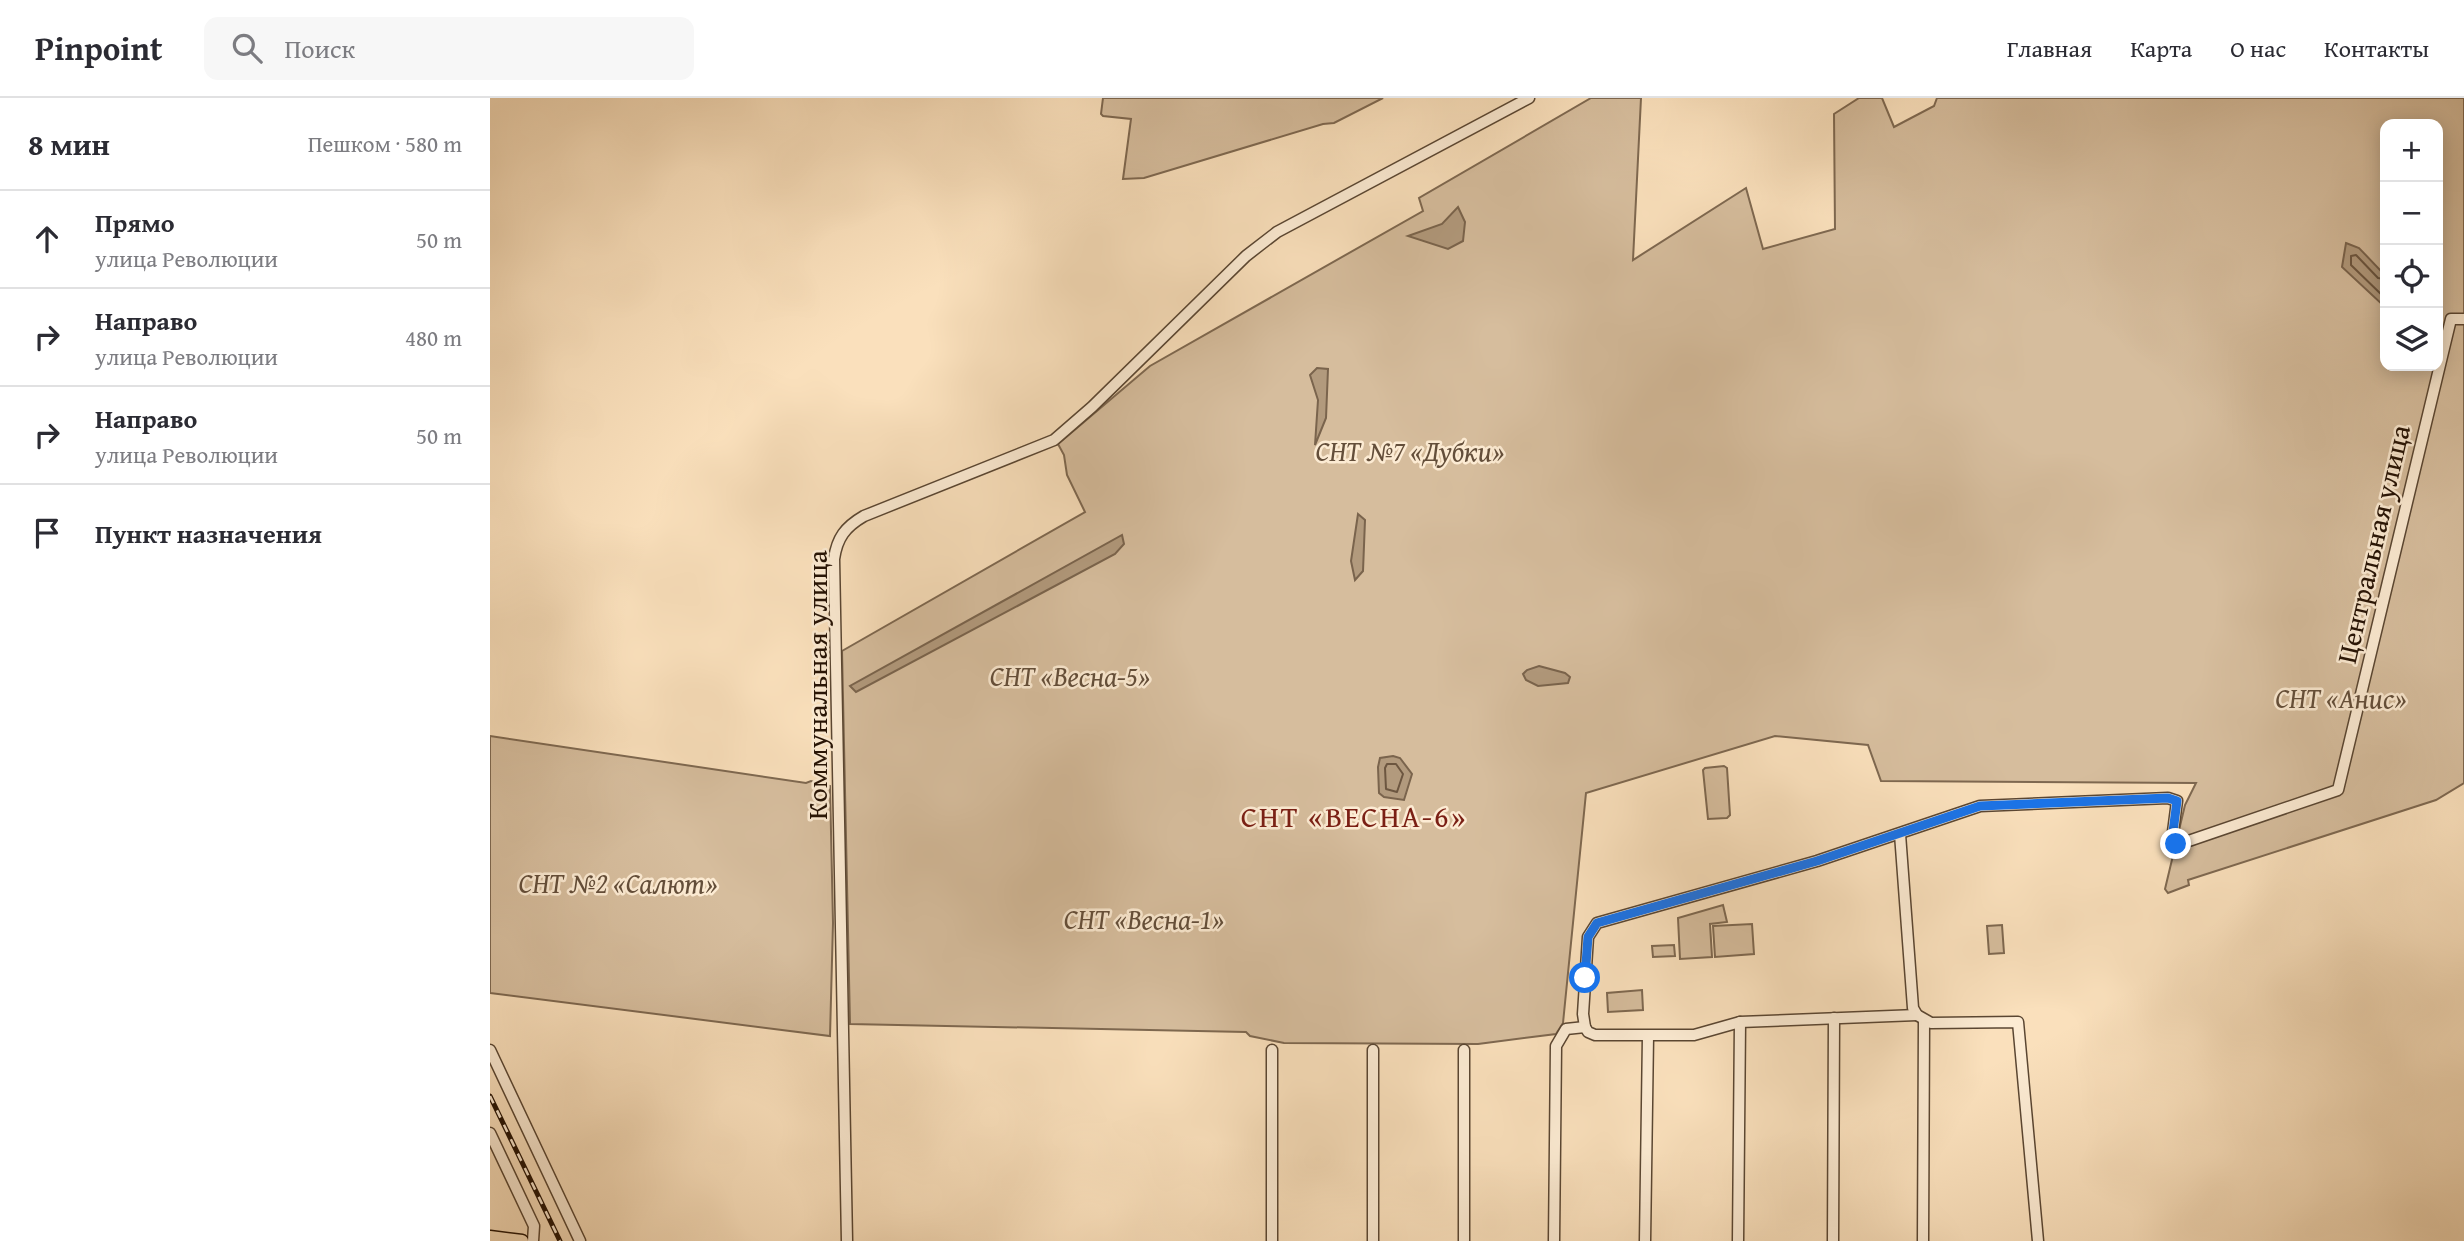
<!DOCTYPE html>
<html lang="ru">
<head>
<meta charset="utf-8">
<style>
  body { margin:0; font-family:"Gentium Book Plus",serif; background:#f7f7f7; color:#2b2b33 }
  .controls { position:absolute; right:21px; top:21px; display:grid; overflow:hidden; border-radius:14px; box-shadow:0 4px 18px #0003 }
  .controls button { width:63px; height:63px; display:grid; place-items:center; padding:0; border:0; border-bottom:2px solid #e1e1e2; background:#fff; color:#2b2b33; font:35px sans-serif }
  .stop { position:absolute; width:21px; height:21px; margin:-16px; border:5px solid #1a73e8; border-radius:50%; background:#fff }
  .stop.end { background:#1a73e8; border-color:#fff; box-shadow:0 2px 7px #0008 }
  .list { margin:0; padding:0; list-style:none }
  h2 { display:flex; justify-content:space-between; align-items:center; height:91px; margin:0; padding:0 28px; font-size:30px }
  h2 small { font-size:23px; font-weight:400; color:#7c7c81 }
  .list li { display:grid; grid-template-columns:46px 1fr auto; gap:21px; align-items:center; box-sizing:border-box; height:98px; padding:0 28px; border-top:2px solid #e1e1e2 }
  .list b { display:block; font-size:26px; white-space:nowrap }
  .list p { margin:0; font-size:23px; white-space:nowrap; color:#7c7c81 }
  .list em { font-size:23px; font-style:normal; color:#7c7c81 }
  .icon { flex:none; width:38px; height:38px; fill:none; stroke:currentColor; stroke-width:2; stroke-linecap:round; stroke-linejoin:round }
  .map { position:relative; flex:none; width:1974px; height:1143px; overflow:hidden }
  header { display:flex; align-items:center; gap:42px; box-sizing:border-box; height:98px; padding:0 35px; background:#fff; border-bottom:2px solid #e1e1e2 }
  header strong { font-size:33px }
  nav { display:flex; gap:38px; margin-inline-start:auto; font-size:24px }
  .search { width:490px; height:63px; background:#f7f7f7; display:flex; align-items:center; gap:18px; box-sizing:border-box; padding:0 24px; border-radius:14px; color:#7c7c81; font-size:26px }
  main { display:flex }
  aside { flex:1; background:#fff }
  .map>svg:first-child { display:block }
  .green { fill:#d6bd9d; stroke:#7e6850; stroke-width:2; fill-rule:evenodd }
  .water { fill:#b29a7d; stroke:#7a644d; stroke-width:2 }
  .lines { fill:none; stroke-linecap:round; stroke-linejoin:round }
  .shore { stroke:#6c5640; stroke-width:2 }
  .minor-casing { stroke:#5a4632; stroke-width:13 }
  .major-casing { stroke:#251204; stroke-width:15 }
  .minor { stroke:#fcebd3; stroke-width:10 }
  .major { stroke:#fae0bc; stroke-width:12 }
  .rail-casing { stroke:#251204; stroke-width:5 }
  .rail { stroke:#fcebd3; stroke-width:2.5; stroke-dasharray:8; stroke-linecap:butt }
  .route { stroke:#1a73e8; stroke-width:9 }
  .labels { text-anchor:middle; stroke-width:5; stroke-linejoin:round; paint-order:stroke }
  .park-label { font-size:28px; font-style:italic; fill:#634e3a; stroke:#fcebd3 }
  .street-label { font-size:28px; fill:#251204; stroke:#fcebd3 }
  .neighbourhood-label { font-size:30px; letter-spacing:2px; fill:#7a1f14; stroke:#fcebd3 }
</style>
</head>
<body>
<header>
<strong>Pinpoint</strong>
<div class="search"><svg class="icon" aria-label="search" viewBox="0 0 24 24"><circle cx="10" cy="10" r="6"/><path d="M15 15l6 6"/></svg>Поиск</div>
<nav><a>Главная</a><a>Карта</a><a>О нас</a><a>Контакты</a></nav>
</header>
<main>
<aside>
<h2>8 мин<small>Пешком · 580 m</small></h2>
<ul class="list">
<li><svg class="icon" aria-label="ahead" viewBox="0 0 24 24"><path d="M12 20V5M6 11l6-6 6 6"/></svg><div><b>Прямо</b><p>улица Революции</p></div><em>50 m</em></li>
<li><svg class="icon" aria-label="right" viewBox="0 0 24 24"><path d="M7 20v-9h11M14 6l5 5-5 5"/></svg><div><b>Направо</b><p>улица Революции</p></div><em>480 m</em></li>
<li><svg class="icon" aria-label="right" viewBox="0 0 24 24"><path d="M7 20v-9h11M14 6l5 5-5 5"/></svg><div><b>Направо</b><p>улица Революции</p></div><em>50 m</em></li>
<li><svg class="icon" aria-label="arrive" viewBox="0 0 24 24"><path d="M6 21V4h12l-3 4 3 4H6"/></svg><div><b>Пункт назначения</b></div></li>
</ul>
</aside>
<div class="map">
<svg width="1974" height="1143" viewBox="0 0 1974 1143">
  <rect width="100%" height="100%" fill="#fae0bc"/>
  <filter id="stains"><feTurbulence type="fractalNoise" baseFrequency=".00286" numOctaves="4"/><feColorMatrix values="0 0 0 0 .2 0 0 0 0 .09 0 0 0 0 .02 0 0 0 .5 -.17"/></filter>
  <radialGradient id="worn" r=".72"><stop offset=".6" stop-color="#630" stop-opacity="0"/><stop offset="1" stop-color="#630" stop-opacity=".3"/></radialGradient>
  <g class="green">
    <polygon points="613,0 893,0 844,25 833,26 654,80 633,81 641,21 613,18 611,16"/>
    <path d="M1101,0H1151L1143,162L1256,90L1273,151L1345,131L1344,16L1369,0H1392L1404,29L1444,8L1447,0H1974V685L1946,702L1698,782L1699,787L1678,795L1675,791L1695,707L1706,685L1391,683L1378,647L1285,638L1096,695L1073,925L1066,936L988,946L794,945L760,938L756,934L360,926L352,553L595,414L577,377L574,357L568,346L660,268L933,113L929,100ZM1895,26H1948V268H1895Z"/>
    <polygon points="0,638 316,685 321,683 340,688 343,825 340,938 0,895"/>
    <polygon points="1234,668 1237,670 1240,717 1237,720 1218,721 1213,672 1215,670"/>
    <polygon points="1233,807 1237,824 1220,826 1222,859 1190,861 1188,820"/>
    <polygon points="1262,826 1264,856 1225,859 1223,828"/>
    <polygon points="1512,827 1514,855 1499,856 1497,828"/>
    <polygon points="1184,847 1185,858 1163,859 1162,848"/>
    <polygon points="1152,892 1153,912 1118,914 1117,895"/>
  </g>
  <g class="water">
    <polygon points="968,109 975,124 973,143 958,151 918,138 952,126"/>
    <polygon points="1856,145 1869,150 1892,174 1895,179 1895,209 1852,169"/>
    <polygon points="827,270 838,271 836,320 825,347 828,302 820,277"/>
    <polygon points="868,416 875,422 873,473 865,482 861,463"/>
    <polygon points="632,437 634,446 625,456 366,594 360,588"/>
    <polygon points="1049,568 1075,575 1080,579 1078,585 1048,588 1036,582 1033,576 1037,572"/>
    <polygon points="903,658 910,660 922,676 914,702 894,699 889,695 888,669 890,660"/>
  </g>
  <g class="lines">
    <g class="shore">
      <polyline points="1895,181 1888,180 1866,157 1861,158 1861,167 1895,200"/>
      <polygon points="897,666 906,666 913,676 907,694 896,691 895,670"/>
    </g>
    <defs>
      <g id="minor">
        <polyline points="1410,736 1423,910 1427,917 1441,925 1528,924 1548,1143"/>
        <polyline points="1427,917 1250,924 1204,937 1105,937 1098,934 1095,929 1093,916 1098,839 1107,825 1327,763 1490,708 1678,700 1687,703 1681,749 1848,692 1961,221 1974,221"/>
        <polyline points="0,952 90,1143"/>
        <polyline points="782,952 782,1143"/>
        <polyline points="974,952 974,1143"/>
        <polyline points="0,1035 44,1128 43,1143"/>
        <path d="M357,1143L344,461C347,440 355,429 374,418L564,342L602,309L756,158L787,134L1039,0"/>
        <polyline points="883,1143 883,952"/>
        <polyline points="1064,1143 1066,948 1076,931 1095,929"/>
        <polyline points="1155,1143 1158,938"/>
        <polyline points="1248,1143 1250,924"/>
        <polyline points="1343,1143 1344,920"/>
        <polyline points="1433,1143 1434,923"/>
      </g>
      <polyline id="major" points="0,1139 32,1143"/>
    </defs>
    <use href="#minor" class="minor-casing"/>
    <use href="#major" class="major-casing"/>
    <use href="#minor" class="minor"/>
    <use href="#major" class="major"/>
    <defs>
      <polyline id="rail" points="0,998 70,1143"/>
    </defs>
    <use href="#rail" class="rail-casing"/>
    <use href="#rail" class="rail"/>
  </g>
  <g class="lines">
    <polyline class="route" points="1095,880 1098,839 1107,825 1327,763 1490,708 1678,700 1687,703 1681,749 1686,746"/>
  </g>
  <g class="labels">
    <g class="park-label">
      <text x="920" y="363">СНТ №7 «Дубки»</text>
      <text x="580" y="588">СНТ «Весна-5»</text>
      <text x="1851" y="610">СНТ «Анис»</text>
      <text x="128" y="795">СНТ №2 «Салют»</text>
      <text x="654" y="831">СНТ «Весна-1»</text>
    </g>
    <g class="street-label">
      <text transform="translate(1883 446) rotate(-77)" y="10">Центральная улица</text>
      <text transform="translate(327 587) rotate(-90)" y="10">Коммунальная улица</text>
    </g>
    <g class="neighbourhood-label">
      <text x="864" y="729">СНТ «ВЕСНА-6»</text>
    </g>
  </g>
  <rect width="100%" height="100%" filter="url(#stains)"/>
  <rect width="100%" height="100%" fill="url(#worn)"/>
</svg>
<div class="controls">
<button>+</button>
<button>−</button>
<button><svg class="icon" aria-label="locate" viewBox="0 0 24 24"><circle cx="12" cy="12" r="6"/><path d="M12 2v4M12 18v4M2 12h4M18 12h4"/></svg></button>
<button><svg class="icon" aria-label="layers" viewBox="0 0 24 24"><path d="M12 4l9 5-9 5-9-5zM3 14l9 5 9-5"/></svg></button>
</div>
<div class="stop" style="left:1095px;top:880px"></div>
<div class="stop end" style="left:1686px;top:746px"></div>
</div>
</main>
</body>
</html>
